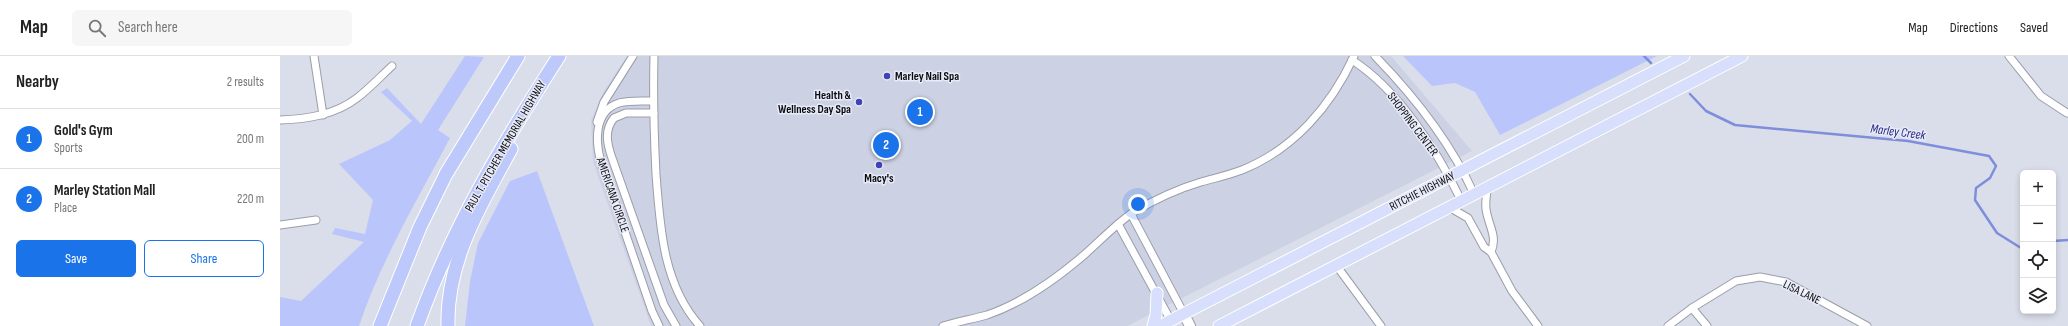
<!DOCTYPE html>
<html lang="en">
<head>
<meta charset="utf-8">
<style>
  body { margin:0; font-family:"Sofia Sans Condensed",sans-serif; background:#f6f6f6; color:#222 }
  .controls { position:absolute; right:12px; bottom:12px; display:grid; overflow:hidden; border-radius:6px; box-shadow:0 2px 6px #0003 }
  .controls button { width:36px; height:36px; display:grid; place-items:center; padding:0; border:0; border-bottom:1px solid #e0e0e0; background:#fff; color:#222; font:20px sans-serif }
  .you { position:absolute; left:858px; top:148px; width:14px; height:14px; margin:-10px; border:3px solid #fff; border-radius:50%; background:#1a73e8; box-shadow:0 0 0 6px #1a73e833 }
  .badge { display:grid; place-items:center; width:26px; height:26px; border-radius:50%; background:#1a73e8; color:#fff; font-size:13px; font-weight:700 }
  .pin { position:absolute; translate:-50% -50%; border:2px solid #fff; box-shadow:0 1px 4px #0006 }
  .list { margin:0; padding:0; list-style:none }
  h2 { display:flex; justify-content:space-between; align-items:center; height:52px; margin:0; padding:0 16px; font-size:17px }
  h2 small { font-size:13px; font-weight:400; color:#767676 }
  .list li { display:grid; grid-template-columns:26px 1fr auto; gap:12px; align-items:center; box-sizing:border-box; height:60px; padding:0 16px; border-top:1px solid #e0e0e0 }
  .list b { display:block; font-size:15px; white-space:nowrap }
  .list p { margin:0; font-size:13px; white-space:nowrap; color:#767676 }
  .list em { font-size:13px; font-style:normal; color:#767676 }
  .actions { display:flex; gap:8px; padding:12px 16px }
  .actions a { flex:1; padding:9px 0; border:1px solid #1a73e8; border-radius:6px; text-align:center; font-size:14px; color:#1a73e8 }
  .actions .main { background:#1a73e8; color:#fff }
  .icon { flex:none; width:22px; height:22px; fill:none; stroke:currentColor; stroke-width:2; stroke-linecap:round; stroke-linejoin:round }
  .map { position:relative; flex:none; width:1788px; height:270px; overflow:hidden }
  header { display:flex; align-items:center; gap:24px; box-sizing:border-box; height:56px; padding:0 20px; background:#fff; border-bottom:1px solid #e0e0e0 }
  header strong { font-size:19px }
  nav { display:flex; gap:22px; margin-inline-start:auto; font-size:14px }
  .search { width:280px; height:36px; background:#f6f6f6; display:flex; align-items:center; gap:10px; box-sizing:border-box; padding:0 14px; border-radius:6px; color:#767676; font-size:15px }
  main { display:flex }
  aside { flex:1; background:#fff }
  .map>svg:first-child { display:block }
  .built { fill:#ccd1e4 }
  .green { fill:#bac6fb }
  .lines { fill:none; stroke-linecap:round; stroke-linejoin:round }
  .stream { stroke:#7e8eda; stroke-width:2.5 }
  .street-casing { stroke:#9b9ea9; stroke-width:9 }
  .secondary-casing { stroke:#9b9ea9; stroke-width:12 }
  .primary-casing { stroke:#fff; stroke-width:13 }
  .highway-casing { stroke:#fff; stroke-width:15 }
  .street { stroke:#fff; stroke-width:7 }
  .secondary { stroke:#fff; stroke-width:10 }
  .primary { stroke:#d7dffd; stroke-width:11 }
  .highway { stroke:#bdc9fb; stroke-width:13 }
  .poi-dot { fill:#3e44b8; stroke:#e8ebf7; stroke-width:1.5 }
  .labels { text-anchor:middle; stroke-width:3; stroke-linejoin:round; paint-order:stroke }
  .poi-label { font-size:12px; font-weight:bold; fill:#0b0c10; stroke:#e8ebf7; text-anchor:start }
  .street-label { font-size:12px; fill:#0b0c10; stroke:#e8ebf7 }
  .water-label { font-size:13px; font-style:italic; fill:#262982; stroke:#e8ebf7 }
</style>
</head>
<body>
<header>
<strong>Map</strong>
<div class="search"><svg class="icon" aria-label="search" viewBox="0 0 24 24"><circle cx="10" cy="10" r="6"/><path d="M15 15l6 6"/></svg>Search here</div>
<nav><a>Map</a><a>Directions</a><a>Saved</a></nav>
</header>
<main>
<aside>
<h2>Nearby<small>2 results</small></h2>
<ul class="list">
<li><span class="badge">1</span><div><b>Gold's Gym</b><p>Sports</p></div><em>200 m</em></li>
<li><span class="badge">2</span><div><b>Marley Station Mall</b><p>Place</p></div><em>220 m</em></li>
</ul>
<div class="actions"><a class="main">Save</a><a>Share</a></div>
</aside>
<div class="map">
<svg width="1788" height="270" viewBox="0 0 1788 270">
  <rect width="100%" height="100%" fill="#dadeea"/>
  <polygon class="built" points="347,0 1111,0 1192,95 847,270 371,270 313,106 311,64 324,35"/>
  <g class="green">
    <path d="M185,0L204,1L158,74L170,82C138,143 101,204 79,270H0V241L21,245L84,186L52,178L55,172L85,178L93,144L59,108L110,84L132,65L101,36L107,32L141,68Z"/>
    <polygon points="1123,0 1377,0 1220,79 1195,36 1175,27 1152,30"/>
    <polygon points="257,115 314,270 185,270 190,225 198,187 230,125"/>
  </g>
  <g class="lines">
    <g class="stream">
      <polyline points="1364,0 1371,7"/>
      <polyline points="1410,38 1426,55 1455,69 1628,85 1709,100 1716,110 1710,122 1696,132 1695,144 1717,177 1741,192 1743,191"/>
      <polyline points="1773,185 1788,184"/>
    </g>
    <defs>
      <g id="street">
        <polyline points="34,0 43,59"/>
        <path d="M374,0C373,40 374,79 376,118C380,171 383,229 420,270"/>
        <path d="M1095,0C1135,41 1170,85 1194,138"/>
        <polyline points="1729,0 1761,40 1787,57"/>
        <path d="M1072,4C1119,34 1157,95 1181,144"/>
        <path d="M373,45C362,45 350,44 339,47C314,55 315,85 321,106L372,255L379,270"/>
        <path d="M374,57H346L334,62C324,74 327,88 332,102L384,249L396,270"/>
        <path d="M0,64C27,63 55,59 77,42C89,33 100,21 112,10"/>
        <polyline points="317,66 324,46 353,0"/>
        <path d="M1207,131C1207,138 1205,146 1206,153C1208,169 1218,180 1211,196"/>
        <polyline points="1169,151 1188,162 1204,191 1211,196 1232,235 1258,270"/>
        <polyline points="851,158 904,258"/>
        <polyline points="838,168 891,265"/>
        <polyline points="0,169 36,164"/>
        <polyline points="1056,209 1101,270"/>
        <polyline points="1412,252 1427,270"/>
        <path d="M663,270C677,266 692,263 707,259C742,247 776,223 804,199C820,185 835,169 852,157C874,144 897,133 921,126C935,122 949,119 962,114C1014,93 1051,50 1074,0"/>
        <polyline points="1388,270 1412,252 1456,225 1480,221 1506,226 1587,270"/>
      </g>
      <polyline id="secondary" points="904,258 910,270"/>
      <g id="primary">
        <polyline points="873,270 876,259 877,237"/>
        <polyline points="880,270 1404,0"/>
        <polyline points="939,270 1462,0"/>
      </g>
      <g id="highway">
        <polyline points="100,270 140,171 166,118 238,0"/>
        <path d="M137,270C173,170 222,89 279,0"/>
        <path d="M168,270C166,205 201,148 231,93"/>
      </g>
    </defs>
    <use href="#street" class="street-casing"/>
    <use href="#secondary" class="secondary-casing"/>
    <use href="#primary" class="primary-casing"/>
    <use href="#highway" class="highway-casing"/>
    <use href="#street" class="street"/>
    <use href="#secondary" class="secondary"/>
    <use href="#primary" class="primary"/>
    <use href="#highway" class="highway"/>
  </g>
  <g class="poi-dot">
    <circle cx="607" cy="20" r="4"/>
    <circle cx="579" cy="46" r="4"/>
    <circle cx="599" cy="109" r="4"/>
  </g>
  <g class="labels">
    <g class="poi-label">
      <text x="615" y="24">Marley Nail Spa</text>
      <text x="571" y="43" text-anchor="end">Health &amp;<tspan x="571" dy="14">Wellness Day Spa</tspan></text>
      <text x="599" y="126" text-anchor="middle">Macy's</text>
    </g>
    <g class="street-label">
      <text transform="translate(1133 68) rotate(53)" y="4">SHOPPING CENTER</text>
      <text transform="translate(225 90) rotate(-60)" y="4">PAUL T. PITCHER MEMORIAL HIGHWAY</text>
      <text transform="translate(1142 135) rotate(-27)" y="4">RITCHIE HIGHWAY</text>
      <text transform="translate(333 139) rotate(71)" y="4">AMERICANA CIRCLE</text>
      <text transform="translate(1522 236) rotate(26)" y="4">LISA LANE</text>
    </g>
    <g class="water-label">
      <text transform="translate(1618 75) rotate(7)" y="5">Marley Creek</text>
    </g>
  </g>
</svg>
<div class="controls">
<button>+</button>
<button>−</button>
<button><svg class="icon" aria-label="locate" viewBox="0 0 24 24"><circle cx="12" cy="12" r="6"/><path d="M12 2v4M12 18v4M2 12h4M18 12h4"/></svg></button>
<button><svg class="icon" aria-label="layers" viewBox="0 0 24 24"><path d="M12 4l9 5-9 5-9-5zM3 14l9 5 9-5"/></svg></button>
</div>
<div class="you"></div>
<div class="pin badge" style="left:640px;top:56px">1</div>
<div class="pin badge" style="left:606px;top:89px">2</div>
</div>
</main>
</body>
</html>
